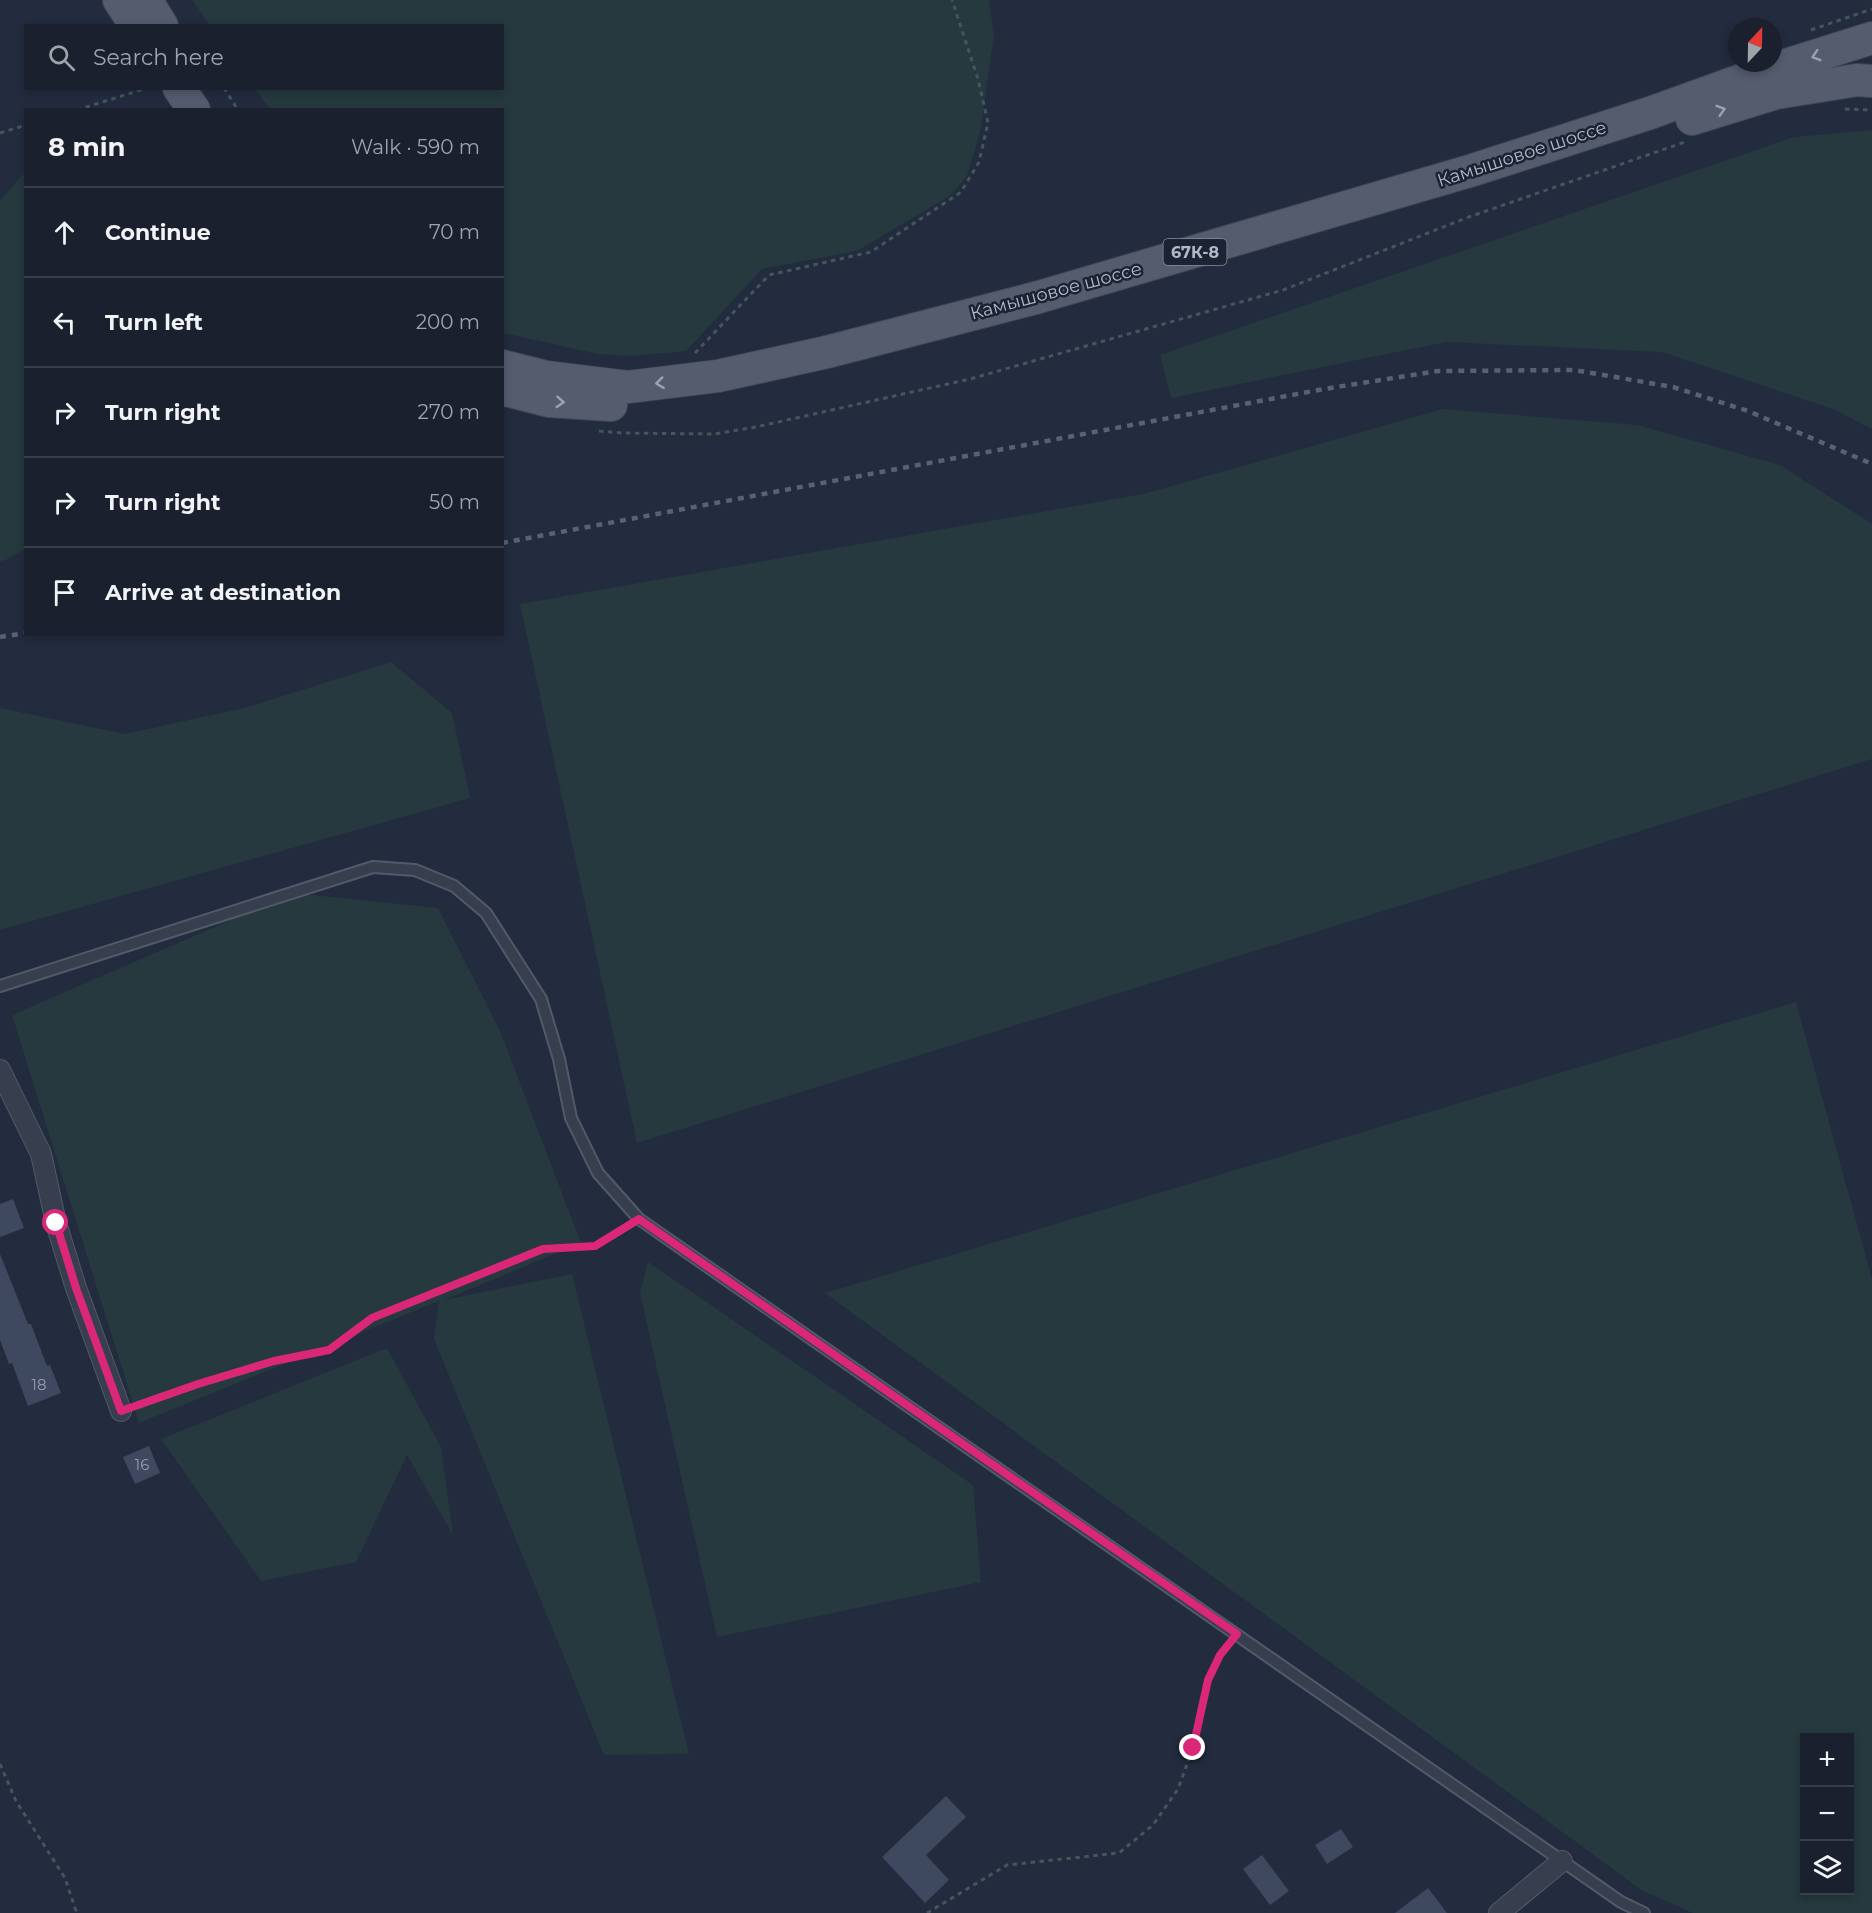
<!DOCTYPE html>
<html lang="en">
<head>
<meta charset="utf-8">
<style>
  body { margin:0; font-family:Montserrat,sans-serif; background:#272d3a; color:#f1f3f6 }
  .controls { position:absolute; right:18px; bottom:18px; display:grid; overflow:hidden; border-radius:0px; box-shadow:0 3px 9px #0003 }
  .controls button { width:54px; height:54px; display:grid; place-items:center; padding:0; border:0; border-bottom:2px solid #383e4a; background:#1a202e; color:#f1f3f6; font:30px sans-serif }
  .compass { position:absolute; left:1728px; top:18px; width:54px; height:54px; border-radius:50%; background:#1a202e; box-shadow:0 3px 9px #0003; rotate:22deg }
  .stop { position:absolute; width:18px; height:18px; margin:-14px; border:4px solid #db2777; border-radius:50%; background:#fff }
  .stop.end { background:#db2777; border-color:#fff; box-shadow:0 2px 6px #0008 }
  .list { margin:0; padding:0; list-style:none }
  h2 { display:flex; justify-content:space-between; align-items:center; height:78px; margin:0; padding:0 24px; font-size:26px }
  h2 small { font-size:20px; font-weight:400; color:#9fa3aa }
  .list li { display:grid; grid-template-columns:39px 1fr auto; gap:18px; align-items:center; box-sizing:border-box; height:90px; padding:0 24px; border-top:2px solid #383e4a }
  .list b { display:block; font-size:22px; white-space:nowrap }
  .list em { font-size:20px; font-style:normal; color:#9fa3aa }
  .icon { flex:none; width:33px; height:33px; fill:none; stroke:currentColor; stroke-width:2; stroke-linecap:round; stroke-linejoin:round }
  .map { position:relative; flex:none; width:1872px; height:1913px; overflow:hidden }
  .search { position:absolute; background:#1a202e; box-shadow:0 3px 9px #0003; left:24px; top:24px; width:480px; height:66px; display:flex; align-items:center; gap:15px; box-sizing:border-box; padding:0 21px; border-radius:0px; color:#9fa3aa; font-size:22px }
  .panel { position:absolute; background:#1a202e; box-shadow:0 3px 9px #0003; left:24px; top:108px; width:480px; height:528px; border-radius:0px }
  .map>svg:first-child { display:block }
  .green { fill:#25393f; fill-rule:evenodd }
  .building { fill:#3e485e }
  .lines { fill:none; stroke-linecap:round; stroke-linejoin:round }
  .lane-casing { stroke:#525969; stroke-width:14 }
  .street-casing { stroke:#525969; stroke-width:22 }
  .primary-casing { stroke:#404757; stroke-width:34 }
  .path { stroke:#43565c; stroke-width:3; stroke-dasharray:4.5 4.5; stroke-linecap:butt }
  .lane { stroke:#373e4e; stroke-width:10 }
  .street { stroke:#373e4e; stroke-width:20 }
  .primary { stroke:#555c6e; stroke-width:32 }
  .rail { stroke:#586175; stroke-width:4.5; stroke-dasharray:6 6; stroke-linecap:butt }
  .oneway { stroke:#9ba2b2 }
  .route { stroke:#db2777; stroke-width:8 }
  .labels { text-anchor:middle; stroke-width:5; stroke-linejoin:round; paint-order:stroke }
  .number-label { font-size:15px; fill:#959dae }
  .shield { fill:#1c2333; stroke:#858c9c; stroke-width:1.5 }
  .shield-label { font-size:16px; font-weight:bold; fill:#b2b9c9 }
  .street-label { font-size:18px; fill:#b2b9c9; stroke:#1c2333 }
</style>
</head>
<body>
<div class="map">
<svg width="1872" height="1913" viewBox="0 0 1872 1913">
  <rect width="100%" height="100%" fill="#232b3e"/>
  <g class="green">
    <polygon points="192,0 989,0 994,36 980,133 967,176 951,195 857,251 762,269 686,351 633,356 598,354 503,333 502,110 270,109 255,89 502,88 502,26 210,25"/>
    <polygon points="1872,130 1872,429 1833,409 1662,352 1446,342 1171,398 1160,355 1794,137"/>
    <polygon points="25,172 25,549 0,563 0,201"/>
    <polygon points="1443,409 1638,425 1780,465 1872,524 1872,759 637,1143 520,604 1143,494"/>
    <polygon points="391,662 452,713 470,798 0,930 0,708 125,734 248,707"/>
    <polygon points="293,893 438,908 501,1033 581,1243 444,1300 572,1274 689,1754 604,1755 434,1339 439,1301 139,1423 12,1015"/>
    <path d="M1796,1002L1872,1279V1913H1693L1643,1891L825,1293ZM1804,1738H1850V1890H1804Z"/>
    <polygon points="648,1262 973,1485 981,1582 717,1637 640,1293"/>
    <polygon points="387,1348 441,1447 453,1535 407,1455 356,1562 261,1581 161,1439"/>
  </g>
  <g class="building">
    <polygon points="13,1199 24,1228 0,1237 0,1204"/>
    <polygon points="0,1254 28,1324 31,1324 47,1366 50,1365 61,1393 28,1406 12,1363 9,1364 0,1340"/>
    <polygon points="149,1446 160,1473 135,1484 123,1457"/>
    <polygon points="946,1796 966,1817 926,1855 949,1880 925,1903 882,1857"/>
    <polygon points="1341,1829 1353,1847 1327,1864 1315,1845"/>
    <polygon points="1262,1855 1289,1891 1270,1905 1243,1869"/>
    <polygon points="1428,1888 1447,1913 1395,1913"/>
  </g>
  <g class="lines">
    <defs>
      <polyline id="lane" points="0,986 373,867 415,870 454,886 486,913 541,999 559,1059 571,1118 598,1173 639,1219 1621,1902 1644,1913"/>
      <g id="street">
        <polyline points="0,1070 41,1154 56,1223 76,1288 121,1411"/>
        <polyline points="1499,1913 1562,1861"/>
      </g>
      <g id="primary">
        <polyline points="119,0 136,26"/>
        <polyline points="146,0 162,26"/>
        <polyline points="179,88 194,110"/>
        <polyline points="1692,119 1776,93 1857,80 1872,81"/>
        <polyline points="502,366 546,377 628,387 718,376 827,352 1039,297 1473,170 1650,113 1761,73 1872,38"/>
        <polyline points="502,389 549,401 611,405"/>
      </g>
    </defs>
    <use href="#lane" class="lane-casing"/>
    <use href="#street" class="street-casing"/>
    <use href="#primary" class="primary-casing"/>
    <g class="path">
      <polyline points="1811,30 1872,9"/>
      <polyline points="224,88 238,110"/>
      <polyline points="1845,109 1872,110"/>
      <polyline points="77,110 147,88"/>
      <polyline points="0,133 26,125"/>
      <polyline points="695,353 769,275 871,252 961,192 979,162 988,123 978,79 952,0"/>
      <polyline points="599,431 622,433 714,434 756,427 970,379 1283,290 1466,218 1685,142"/>
      <polyline points="137,1405 198,1384 274,1361 329,1350 372,1318 543,1249 595,1246 627,1227"/>
      <polyline points="0,1764 16,1801 65,1878 76,1911 75,1913"/>
      <polyline points="927,1913 1007,1865 1119,1853 1153,1825 1178,1789 1193,1748 1208,1680 1220,1655 1228,1645"/>
    </g>
    <use href="#lane" class="lane"/>
    <use href="#street" class="street"/>
    <use href="#primary" class="primary"/>
    <g class="rail">
      <polyline points="502,543 1324,389 1438,371 1574,370 1673,387 1748,411 1872,464"/>
      <polyline points="0,637 26,633"/>
    </g>
  </g>
  <defs><path id="oneway-chevron" d="M-2-3.5L2.5 0L-2 3.5" fill="none" stroke-width="1.6" stroke-linecap="round" stroke-linejoin="round" transform="scale(1.5)"/></defs>
  <g class="oneway">
    <use href="#oneway-chevron" transform="translate(1816 56) rotate(163)"/>
    <use href="#oneway-chevron" transform="translate(1721 110) rotate(-17)"/>
    <use href="#oneway-chevron" transform="translate(660 383) rotate(173)"/>
    <use href="#oneway-chevron" transform="translate(560 402) rotate(4)"/>
  </g>
  <g class="lines">
    <polyline class="route" points="56,1223 76,1288 121,1411 198,1384 274,1361 329,1350 372,1318 543,1249 595,1246 639,1219 1237,1634 1220,1655 1208,1680 1193,1748"/>
  </g>
  <g class="labels">
    <g class="number-label">
      <text x="39" y="1390">18</text>
      <text x="142" y="1470">16</text>
    </g>
    <rect class="shield" x="1163.5" y="239" width="63" height="26" rx="4.5"/>
    <g class="shield-label">
      <text x="1195" y="258">67К-8</text>
    </g>
    <g class="street-label">
      <text transform="translate(1522 154) rotate(-18)" y="6">Камышовое шоссе</text>
      <text transform="translate(1056 291) rotate(-15)" y="6">Камышовое шоссе</text>
    </g>
  </g>
</svg>
<div class="controls">
<button>+</button>
<button>−</button>
<button><svg class="icon" aria-label="layers" viewBox="0 0 24 24"><path d="M12 4l9 5-9 5-9-5zM3 14l9 5 9-5"/></svg></button>
</div>
<svg class="compass" viewBox="-18 -18 36 36"><path d="M0-13l5 13h-10z" fill="#e53935"/><path d="M0 13l5-13h-10z" fill="#9fa3aa"/></svg>
<div class="stop" style="left:56px;top:1223px"></div>
<div class="stop end" style="left:1193px;top:1748px"></div>
<div class="search"><svg class="icon" aria-label="search" viewBox="0 0 24 24"><circle cx="10" cy="10" r="6"/><path d="M15 15l6 6"/></svg>Search here</div>
<section class="panel">
<h2>8 min<small>Walk · 590 m</small></h2>
<ul class="list">
<li><svg class="icon" aria-label="ahead" viewBox="0 0 24 24"><path d="M12 20V5M6 11l6-6 6 6"/></svg><div><b>Continue</b></div><em>70 m</em></li>
<li><svg class="icon" aria-label="left" viewBox="0 0 24 24"><path d="M17 20v-9H6M10 6l-5 5 5 5"/></svg><div><b>Turn left</b></div><em>200 m</em></li>
<li><svg class="icon" aria-label="right" viewBox="0 0 24 24"><path d="M7 20v-9h11M14 6l5 5-5 5"/></svg><div><b>Turn right</b></div><em>270 m</em></li>
<li><svg class="icon" aria-label="right" viewBox="0 0 24 24"><path d="M7 20v-9h11M14 6l5 5-5 5"/></svg><div><b>Turn right</b></div><em>50 m</em></li>
<li><svg class="icon" aria-label="arrive" viewBox="0 0 24 24"><path d="M6 21V4h12l-3 4 3 4H6"/></svg><div><b>Arrive at destination</b></div></li>
</ul>
</section>
</div>
</body>
</html>
